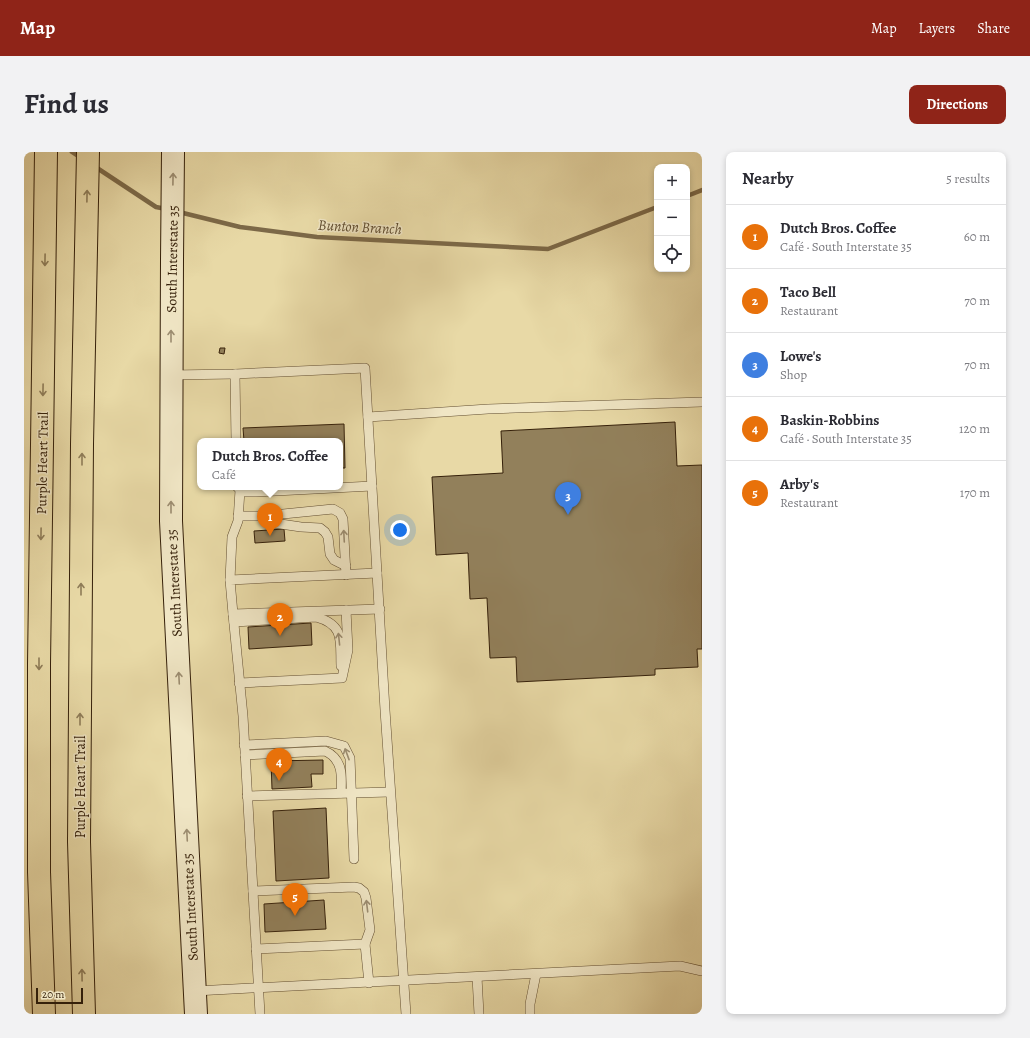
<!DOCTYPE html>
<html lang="en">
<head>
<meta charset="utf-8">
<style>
  body { margin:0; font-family:Alegreya,serif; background:#f2f2f3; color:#2b2b33 }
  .controls { position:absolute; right:12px; top:12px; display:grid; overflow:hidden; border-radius:8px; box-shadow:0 2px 6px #0003 }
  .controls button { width:36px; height:36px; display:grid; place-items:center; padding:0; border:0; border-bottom:1px solid #e1e1e2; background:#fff; color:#2b2b33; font:20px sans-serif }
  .scale { position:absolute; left:12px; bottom:10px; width:47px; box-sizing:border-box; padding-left:4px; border:2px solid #35200a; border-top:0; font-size:11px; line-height:14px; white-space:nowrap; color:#35200a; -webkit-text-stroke:3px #f0e6c5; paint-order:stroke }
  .you { position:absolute; left:376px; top:378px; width:14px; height:14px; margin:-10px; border:3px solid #fff; border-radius:50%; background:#1a73e8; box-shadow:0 0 0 6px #1a73e833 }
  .badge { display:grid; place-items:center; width:26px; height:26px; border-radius:50%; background:#8f2418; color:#fff; font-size:13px; font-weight:700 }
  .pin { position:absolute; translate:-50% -33px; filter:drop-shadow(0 1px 2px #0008) }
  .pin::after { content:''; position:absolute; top:21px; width:14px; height:12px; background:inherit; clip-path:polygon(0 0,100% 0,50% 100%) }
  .popup { position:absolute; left:173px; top:286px; width:146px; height:52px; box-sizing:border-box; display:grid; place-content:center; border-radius:8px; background:#fff; filter:drop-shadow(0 1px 3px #0005); font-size:13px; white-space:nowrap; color:#7c7c81 }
  .popup b { font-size:15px; color:#2b2b33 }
  .popup::after { content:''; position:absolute; left:50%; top:100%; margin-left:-8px; border:8px solid transparent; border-top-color:#fff }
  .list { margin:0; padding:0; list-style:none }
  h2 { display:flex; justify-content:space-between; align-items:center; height:52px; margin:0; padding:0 16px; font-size:17px }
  h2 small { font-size:13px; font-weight:400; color:#7c7c81 }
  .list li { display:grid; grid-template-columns:26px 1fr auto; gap:12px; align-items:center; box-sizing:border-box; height:64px; padding:0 16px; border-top:1px solid #e1e1e2 }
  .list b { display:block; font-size:15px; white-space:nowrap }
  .list p { margin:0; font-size:13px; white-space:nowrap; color:#7c7c81 }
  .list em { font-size:13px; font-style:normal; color:#7c7c81 }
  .icon { flex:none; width:22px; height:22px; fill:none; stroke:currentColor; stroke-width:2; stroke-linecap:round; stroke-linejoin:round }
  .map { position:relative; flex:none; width:678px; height:862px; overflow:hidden; border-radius:8px }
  header { display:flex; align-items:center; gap:24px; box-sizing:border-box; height:56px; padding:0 20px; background:#8f2418; color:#fff }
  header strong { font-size:19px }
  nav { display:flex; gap:22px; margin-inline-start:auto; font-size:14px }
  .intro { display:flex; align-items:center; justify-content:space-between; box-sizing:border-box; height:96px; padding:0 24px }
  h1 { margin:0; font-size:28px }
  .button { padding:10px 18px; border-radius:8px; background:#8f2418; color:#fff; font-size:14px; font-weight:700 }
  main { display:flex; gap:24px; padding:0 24px }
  aside { flex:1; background:#fff; border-radius:8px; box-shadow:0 2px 6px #0003 }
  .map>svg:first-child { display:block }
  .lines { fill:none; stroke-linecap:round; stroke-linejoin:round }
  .stream { stroke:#7c6948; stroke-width:4.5 }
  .building { fill:#92805b; stroke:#35200a }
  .service-casing { stroke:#624e31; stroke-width:10 }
  .secondary-casing { stroke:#35200a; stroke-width:24 }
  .motorway-casing { stroke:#35200a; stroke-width:24 }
  .service { stroke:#f0e6c5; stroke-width:9 }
  .secondary { stroke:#f0e6c5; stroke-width:22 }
  .motorway { stroke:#e8d9a6; stroke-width:22 }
  .oneway { stroke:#9c8d71 }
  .oneway2 { stroke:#8e7c58 }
  .labels { text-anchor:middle; stroke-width:3; stroke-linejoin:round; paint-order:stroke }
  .street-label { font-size:14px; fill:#35200a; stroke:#f0e6c5 }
  .water-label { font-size:15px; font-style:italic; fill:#5e4b2e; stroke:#f0e6c5 }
</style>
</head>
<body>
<header>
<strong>Map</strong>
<nav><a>Map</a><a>Layers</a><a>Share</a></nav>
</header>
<div class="intro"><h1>Find us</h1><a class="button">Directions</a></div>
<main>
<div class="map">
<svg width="678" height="862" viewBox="0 0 678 862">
  <rect width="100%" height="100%" fill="#e8d9a6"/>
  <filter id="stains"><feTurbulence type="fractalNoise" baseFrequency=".005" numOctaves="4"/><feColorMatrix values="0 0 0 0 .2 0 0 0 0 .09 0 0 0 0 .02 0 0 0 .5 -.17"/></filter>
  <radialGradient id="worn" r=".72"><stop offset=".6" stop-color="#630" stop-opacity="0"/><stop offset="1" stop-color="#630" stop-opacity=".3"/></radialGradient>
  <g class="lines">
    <g class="stream">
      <polyline points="48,0 57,6"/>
      <polyline points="70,14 132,55 142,57"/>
      <polyline points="663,44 678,38"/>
      <polyline points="155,60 216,75 293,85 524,97 633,55"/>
    </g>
  </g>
  <g class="building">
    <polygon points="196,196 201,196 200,202 195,201"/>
    <polygon points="651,270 653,314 678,313 678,497 673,497 674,515 631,517 631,523 493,530 492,505 466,506 463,446 446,447 444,401 412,403 408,325 479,321 477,279"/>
    <polygon points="320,272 321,316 316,316 316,289 220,289 219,276"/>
    <polygon points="260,377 261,389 231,391 230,379"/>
    <polygon points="287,471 288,493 225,497 224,475"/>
    <polygon points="299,608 299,622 287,622 288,635 248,637 247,609"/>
    <polygon points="302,656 305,726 252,729 249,659"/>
    <polygon points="300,748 302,777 241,780 240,752"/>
  </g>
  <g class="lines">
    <defs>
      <g id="service">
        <polyline points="211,222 212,289"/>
        <polyline points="147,223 211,222 341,216 361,558 382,862"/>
        <polyline points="344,265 464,257 678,250"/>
        <polyline points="213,335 221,340 232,340 348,334"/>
        <polyline points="214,364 239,364 309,357 316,361 319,367 322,423"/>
        <polyline points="239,364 250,371 277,375 296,376 301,380 304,385 306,402 310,408 322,414"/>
        <polyline points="206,428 208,385 214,369 216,338"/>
        <polyline points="209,462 206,428 353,421"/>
        <path d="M210,470L292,465C321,473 316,489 317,514"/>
        <polyline points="215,531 318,526 324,498 322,458"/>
        <polyline points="220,593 302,589 320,594 326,606 330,707"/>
        <path d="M221,603L301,599C319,607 318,624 317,641"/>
        <polyline points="223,644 366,640"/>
        <polyline points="229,739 330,735 335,736 340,740 342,746 346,778 341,792"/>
        <polyline points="232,797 341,792 345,831"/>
        <polyline points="453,825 455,862"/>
        <polyline points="171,839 656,814 678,819"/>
        <polyline points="236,862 219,564 209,462 356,457"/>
        <polyline points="506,862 506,852 512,822"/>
      </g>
      <polyline id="secondary" points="149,0 148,108 147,369 172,862"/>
      <g id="motorway">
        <polyline points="20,862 15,720 15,512 22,0"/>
        <polyline points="60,862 55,690 58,292 64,0"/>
      </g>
    </defs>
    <use href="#service" class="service-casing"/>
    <use href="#secondary" class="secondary-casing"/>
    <use href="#motorway" class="motorway-casing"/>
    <use href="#service" class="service"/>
    <use href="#secondary" class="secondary"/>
    <use href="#motorway" class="motorway"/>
  </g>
  <defs><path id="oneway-shaft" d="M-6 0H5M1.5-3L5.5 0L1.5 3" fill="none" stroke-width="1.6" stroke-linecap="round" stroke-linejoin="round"/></defs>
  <g class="oneway">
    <use href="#oneway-shaft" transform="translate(149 27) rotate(-89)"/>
    <use href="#oneway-shaft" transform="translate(147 184) rotate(-90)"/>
    <use href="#oneway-shaft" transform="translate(147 355) rotate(-90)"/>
    <use href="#oneway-shaft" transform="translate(320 384) rotate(-93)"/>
    <use href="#oneway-shaft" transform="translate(315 487) rotate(-96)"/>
    <use href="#oneway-shaft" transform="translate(155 526) rotate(-93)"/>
    <use href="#oneway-shaft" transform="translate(323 602) rotate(-110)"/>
    <use href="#oneway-shaft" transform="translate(163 683) rotate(-93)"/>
    <use href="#oneway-shaft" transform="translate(343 754) rotate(-97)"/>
  </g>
  <g class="oneway2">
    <use href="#oneway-shaft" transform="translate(63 44) rotate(-89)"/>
    <use href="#oneway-shaft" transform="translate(21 108) rotate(91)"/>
    <use href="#oneway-shaft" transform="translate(19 238) rotate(91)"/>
    <use href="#oneway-shaft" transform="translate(58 307) rotate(-90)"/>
    <use href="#oneway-shaft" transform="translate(17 382) rotate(91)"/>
    <use href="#oneway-shaft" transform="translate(57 437) rotate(-90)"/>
    <use href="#oneway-shaft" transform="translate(15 512) rotate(90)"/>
    <use href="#oneway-shaft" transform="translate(56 567) rotate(-90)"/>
    <use href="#oneway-shaft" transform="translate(58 823) rotate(-91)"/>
  </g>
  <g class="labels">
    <g class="street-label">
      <text transform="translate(148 107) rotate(-89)" y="5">South Interstate 35</text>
      <text transform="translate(18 311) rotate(-89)" y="5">Purple Heart Trail</text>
      <text transform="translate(150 431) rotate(-93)" y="5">South Interstate 35</text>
      <text transform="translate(56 635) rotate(-90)" y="5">Purple Heart Trail</text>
      <text transform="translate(166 755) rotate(-93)" y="5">South Interstate 35</text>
    </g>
    <g class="water-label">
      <text transform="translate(336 75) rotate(3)" y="5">Bunton Branch</text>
    </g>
  </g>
  <rect width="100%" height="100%" filter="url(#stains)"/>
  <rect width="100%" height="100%" fill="url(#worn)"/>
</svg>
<div class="controls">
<button>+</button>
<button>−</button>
<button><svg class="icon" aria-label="locate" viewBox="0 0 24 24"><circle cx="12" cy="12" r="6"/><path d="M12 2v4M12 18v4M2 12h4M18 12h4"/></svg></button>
</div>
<div class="scale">20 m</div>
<div class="you"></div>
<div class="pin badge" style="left:246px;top:384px;background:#e8710a">1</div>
<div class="popup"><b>Dutch Bros. Coffee</b>Café</div>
<div class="pin badge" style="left:256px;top:484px;background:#e8710a">2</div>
<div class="pin badge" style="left:544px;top:363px;background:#3f7fe0">3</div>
<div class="pin badge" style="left:255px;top:629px;background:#e8710a">4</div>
<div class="pin badge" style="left:271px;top:764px;background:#e8710a">5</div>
</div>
<aside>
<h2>Nearby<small>5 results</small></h2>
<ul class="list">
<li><span class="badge" style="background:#e8710a">1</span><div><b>Dutch Bros. Coffee</b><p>Café · South Interstate 35</p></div><em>60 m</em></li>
<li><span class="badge" style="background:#e8710a">2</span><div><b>Taco Bell</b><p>Restaurant</p></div><em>70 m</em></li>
<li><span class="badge" style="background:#3f7fe0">3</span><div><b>Lowe's</b><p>Shop</p></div><em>70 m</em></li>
<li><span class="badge" style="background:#e8710a">4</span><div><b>Baskin-Robbins</b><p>Café · South Interstate 35</p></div><em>120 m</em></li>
<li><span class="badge" style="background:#e8710a">5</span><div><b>Arby's</b><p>Restaurant</p></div><em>170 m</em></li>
</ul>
</aside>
</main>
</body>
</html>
